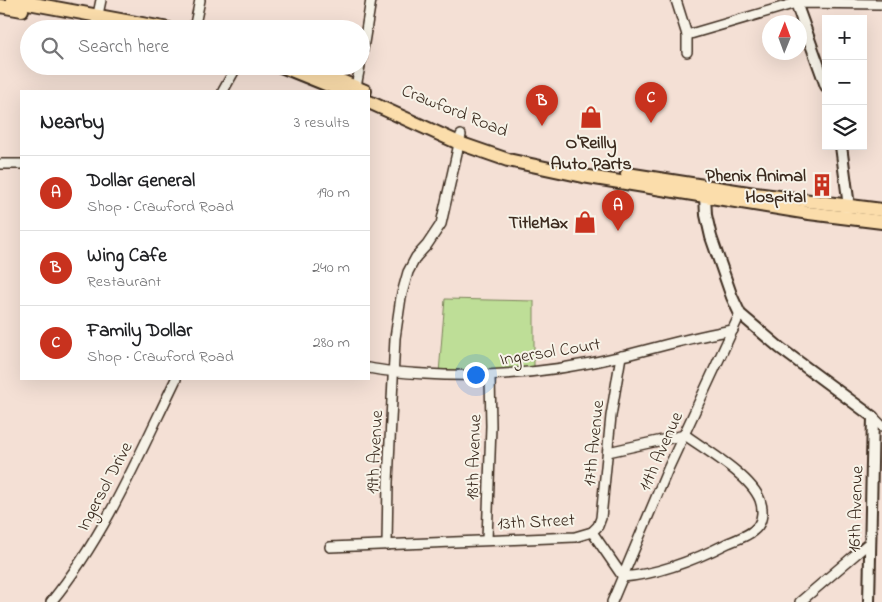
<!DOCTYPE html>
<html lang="en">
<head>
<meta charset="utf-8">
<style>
  body { margin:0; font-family:"Indie Flower",sans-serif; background:#f6f6f6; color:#202124 }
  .controls { position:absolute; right:15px; top:15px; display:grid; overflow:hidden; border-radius:0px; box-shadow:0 5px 20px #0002 }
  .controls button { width:45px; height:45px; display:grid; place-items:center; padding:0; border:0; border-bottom:1px solid #e0e0e0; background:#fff; color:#202124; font:25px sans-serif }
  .compass { position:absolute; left:762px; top:15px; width:45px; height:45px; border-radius:50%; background:#fff; box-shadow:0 5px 20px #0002; rotate:1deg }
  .you { position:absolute; left:475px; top:374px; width:18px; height:18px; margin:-12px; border:4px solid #fff; border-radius:50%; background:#1a73e8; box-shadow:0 0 0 8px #1a73e833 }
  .badge { display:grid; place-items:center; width:32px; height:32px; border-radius:50%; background:#c8321e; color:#fff; font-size:16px; font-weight:700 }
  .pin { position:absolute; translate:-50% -41px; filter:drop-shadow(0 1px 2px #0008) }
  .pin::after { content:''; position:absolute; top:26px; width:18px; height:15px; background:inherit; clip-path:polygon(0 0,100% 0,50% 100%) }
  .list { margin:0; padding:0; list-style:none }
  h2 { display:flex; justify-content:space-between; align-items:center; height:65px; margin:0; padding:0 20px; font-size:21px }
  h2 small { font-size:16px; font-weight:400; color:#757577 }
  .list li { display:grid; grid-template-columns:32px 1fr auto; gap:15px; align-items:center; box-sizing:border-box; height:75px; padding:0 20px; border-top:1px solid #e0e0e0 }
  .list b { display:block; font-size:19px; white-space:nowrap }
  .list p { margin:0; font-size:16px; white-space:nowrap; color:#757577 }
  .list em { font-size:16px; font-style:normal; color:#757577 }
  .icon { flex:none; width:28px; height:28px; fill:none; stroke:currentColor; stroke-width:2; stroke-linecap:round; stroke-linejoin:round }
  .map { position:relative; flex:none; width:882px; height:602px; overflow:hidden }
  .search { position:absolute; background:#fff; box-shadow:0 5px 20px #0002; left:20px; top:20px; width:350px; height:55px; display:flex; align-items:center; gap:12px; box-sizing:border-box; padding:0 18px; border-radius:28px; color:#757577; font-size:19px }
  .panel { position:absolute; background:#fff; box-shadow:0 5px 20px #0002; left:20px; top:90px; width:350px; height:290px; border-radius:0px }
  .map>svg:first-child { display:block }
  .green { fill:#bede97; stroke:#7c845a }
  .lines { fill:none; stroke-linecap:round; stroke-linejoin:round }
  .minor-casing { stroke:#3b2a1e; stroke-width:12 }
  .tertiary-casing { stroke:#3b2a1e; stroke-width:14 }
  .primary-casing { stroke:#3b2a1e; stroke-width:16 }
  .minor { stroke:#f7f3e8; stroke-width:9 }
  .tertiary { stroke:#f7f3e8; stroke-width:10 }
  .primary { stroke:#fbddab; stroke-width:12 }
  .labels { text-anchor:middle; stroke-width:4; stroke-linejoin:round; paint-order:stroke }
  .street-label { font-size:18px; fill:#3b2a1e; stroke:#f7f3e8 }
  .poi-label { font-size:18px; font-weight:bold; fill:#3b2a1e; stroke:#f7f3e8; text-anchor:end }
</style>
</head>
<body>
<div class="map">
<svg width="882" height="602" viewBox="0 0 882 602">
  <rect width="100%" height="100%" fill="#f4e0d5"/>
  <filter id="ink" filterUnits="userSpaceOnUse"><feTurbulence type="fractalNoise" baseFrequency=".02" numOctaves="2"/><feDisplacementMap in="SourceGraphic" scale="10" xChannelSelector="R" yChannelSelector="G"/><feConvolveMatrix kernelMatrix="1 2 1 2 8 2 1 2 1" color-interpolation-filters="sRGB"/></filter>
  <g filter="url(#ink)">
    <polygon class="green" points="445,299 534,301 534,368 489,372 439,373"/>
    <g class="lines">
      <defs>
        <g id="minor">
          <polyline points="676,0 687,35 687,52"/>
          <polyline points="96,24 101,0"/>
          <polyline points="194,29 200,0"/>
          <polyline points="687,35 796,3 882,4"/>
          <polyline points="361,61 371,0"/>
          <polyline points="223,91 237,66"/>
          <polyline points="354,91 356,87 360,66"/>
          <polyline points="0,164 21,164"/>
          <path d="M369,368C388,372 406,373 425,374C492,378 557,372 622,356C659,347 695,336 733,330"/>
          <polyline points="873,417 882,426"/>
          <path d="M608,452L685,435C706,450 751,476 760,500C763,508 763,519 758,526C751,535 738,539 728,543C695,560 660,574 623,577"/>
          <polyline points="592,532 623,577"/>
          <polyline points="487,540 491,426 490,376"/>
          <polyline points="387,545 388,482 395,338 401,297 408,272 416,257 427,245 441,224 461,135"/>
          <polyline points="330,547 575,537 592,532 598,526 601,518 611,416 621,356"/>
          <path d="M51,602C105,536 139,455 176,379"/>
          <polyline points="612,602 668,469 740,314"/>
          <polyline points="800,602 870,542"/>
        </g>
        <g id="tertiary">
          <polyline points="795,0 826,86"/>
          <polyline points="841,146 848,199 845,212"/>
          <polyline points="706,190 705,196 706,215 711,237 732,297 740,314 780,348 873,417 869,602"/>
        </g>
        <g id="primary">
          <polyline points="12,0 169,29"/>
          <polyline points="0,6 22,10"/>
          <polyline points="281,66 343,91"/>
          <polyline points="306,66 365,91"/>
          <polyline points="369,102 459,143 508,160 583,176 705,196 809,213 882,222"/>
          <polyline points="627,174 755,194 882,210"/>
        </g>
      </defs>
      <use href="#minor" class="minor-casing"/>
      <use href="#tertiary" class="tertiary-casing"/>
      <use href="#primary" class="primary-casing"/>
      <use href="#minor" class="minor"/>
      <use href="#tertiary" class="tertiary"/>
      <use href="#primary" class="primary"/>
    </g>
  </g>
  <defs>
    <symbol id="shop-bare" viewBox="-9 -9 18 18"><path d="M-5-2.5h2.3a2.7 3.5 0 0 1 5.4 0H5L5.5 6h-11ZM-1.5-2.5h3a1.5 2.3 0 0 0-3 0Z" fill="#c8321e" stroke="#f7f3e8" stroke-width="2.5" paint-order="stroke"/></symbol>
    <symbol id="building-bare" viewBox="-9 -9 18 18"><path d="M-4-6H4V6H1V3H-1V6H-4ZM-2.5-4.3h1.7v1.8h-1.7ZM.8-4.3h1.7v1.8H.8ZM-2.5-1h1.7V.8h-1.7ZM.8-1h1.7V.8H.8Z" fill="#c8321e" stroke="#f7f3e8" stroke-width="2.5" paint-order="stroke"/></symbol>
  </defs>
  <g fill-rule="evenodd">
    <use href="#shop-bare" x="575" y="101" width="32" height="32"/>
    <use href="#building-bare" x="806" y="169" width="32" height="32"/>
    <use href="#shop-bare" x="569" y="206" width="32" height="32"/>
  </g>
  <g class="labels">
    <g class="street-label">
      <text transform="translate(455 110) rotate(22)" y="6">Crawford Road</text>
      <text transform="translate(550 351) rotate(-9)" y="6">Ingersol Court</text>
      <text transform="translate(593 443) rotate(-84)" y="6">17th Avenue</text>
      <text transform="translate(660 451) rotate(-66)" y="6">11th Avenue</text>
      <text transform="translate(374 452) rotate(-87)" y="6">19th Avenue</text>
      <text transform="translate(473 457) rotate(-88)" y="6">18th Avenue</text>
      <text transform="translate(104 486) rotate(-62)" y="6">Ingersol Drive</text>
      <text transform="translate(855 509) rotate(-88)" y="6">16th Avenue</text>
      <text transform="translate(536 521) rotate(-3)" y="6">13th Street</text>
    </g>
    <g class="poi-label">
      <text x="591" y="148" text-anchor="middle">O'Reilly<tspan x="591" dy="21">Auto Parts</tspan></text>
      <text x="806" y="181">Phenix Animal<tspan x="806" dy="21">Hospital</tspan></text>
      <text x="568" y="228">TitleMax</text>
    </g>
  </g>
</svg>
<div class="controls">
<button>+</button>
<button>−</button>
<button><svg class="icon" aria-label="layers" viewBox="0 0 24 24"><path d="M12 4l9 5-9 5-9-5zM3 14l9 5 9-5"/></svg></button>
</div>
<svg class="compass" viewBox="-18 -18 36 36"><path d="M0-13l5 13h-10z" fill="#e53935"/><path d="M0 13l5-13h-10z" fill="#757577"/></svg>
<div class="you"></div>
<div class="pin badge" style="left:618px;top:231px">A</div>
<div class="pin badge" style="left:542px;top:126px">B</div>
<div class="pin badge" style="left:651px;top:123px">C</div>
<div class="search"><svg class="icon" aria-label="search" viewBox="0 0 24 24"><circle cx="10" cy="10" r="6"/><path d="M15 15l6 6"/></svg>Search here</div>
<section class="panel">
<h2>Nearby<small>3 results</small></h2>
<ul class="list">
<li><span class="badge">A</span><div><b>Dollar General</b><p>Shop · Crawford Road</p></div><em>190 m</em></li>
<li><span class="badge">B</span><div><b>Wing Cafe</b><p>Restaurant</p></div><em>240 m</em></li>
<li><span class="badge">C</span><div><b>Family Dollar</b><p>Shop · Crawford Road</p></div><em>280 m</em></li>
</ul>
</section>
</div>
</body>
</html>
